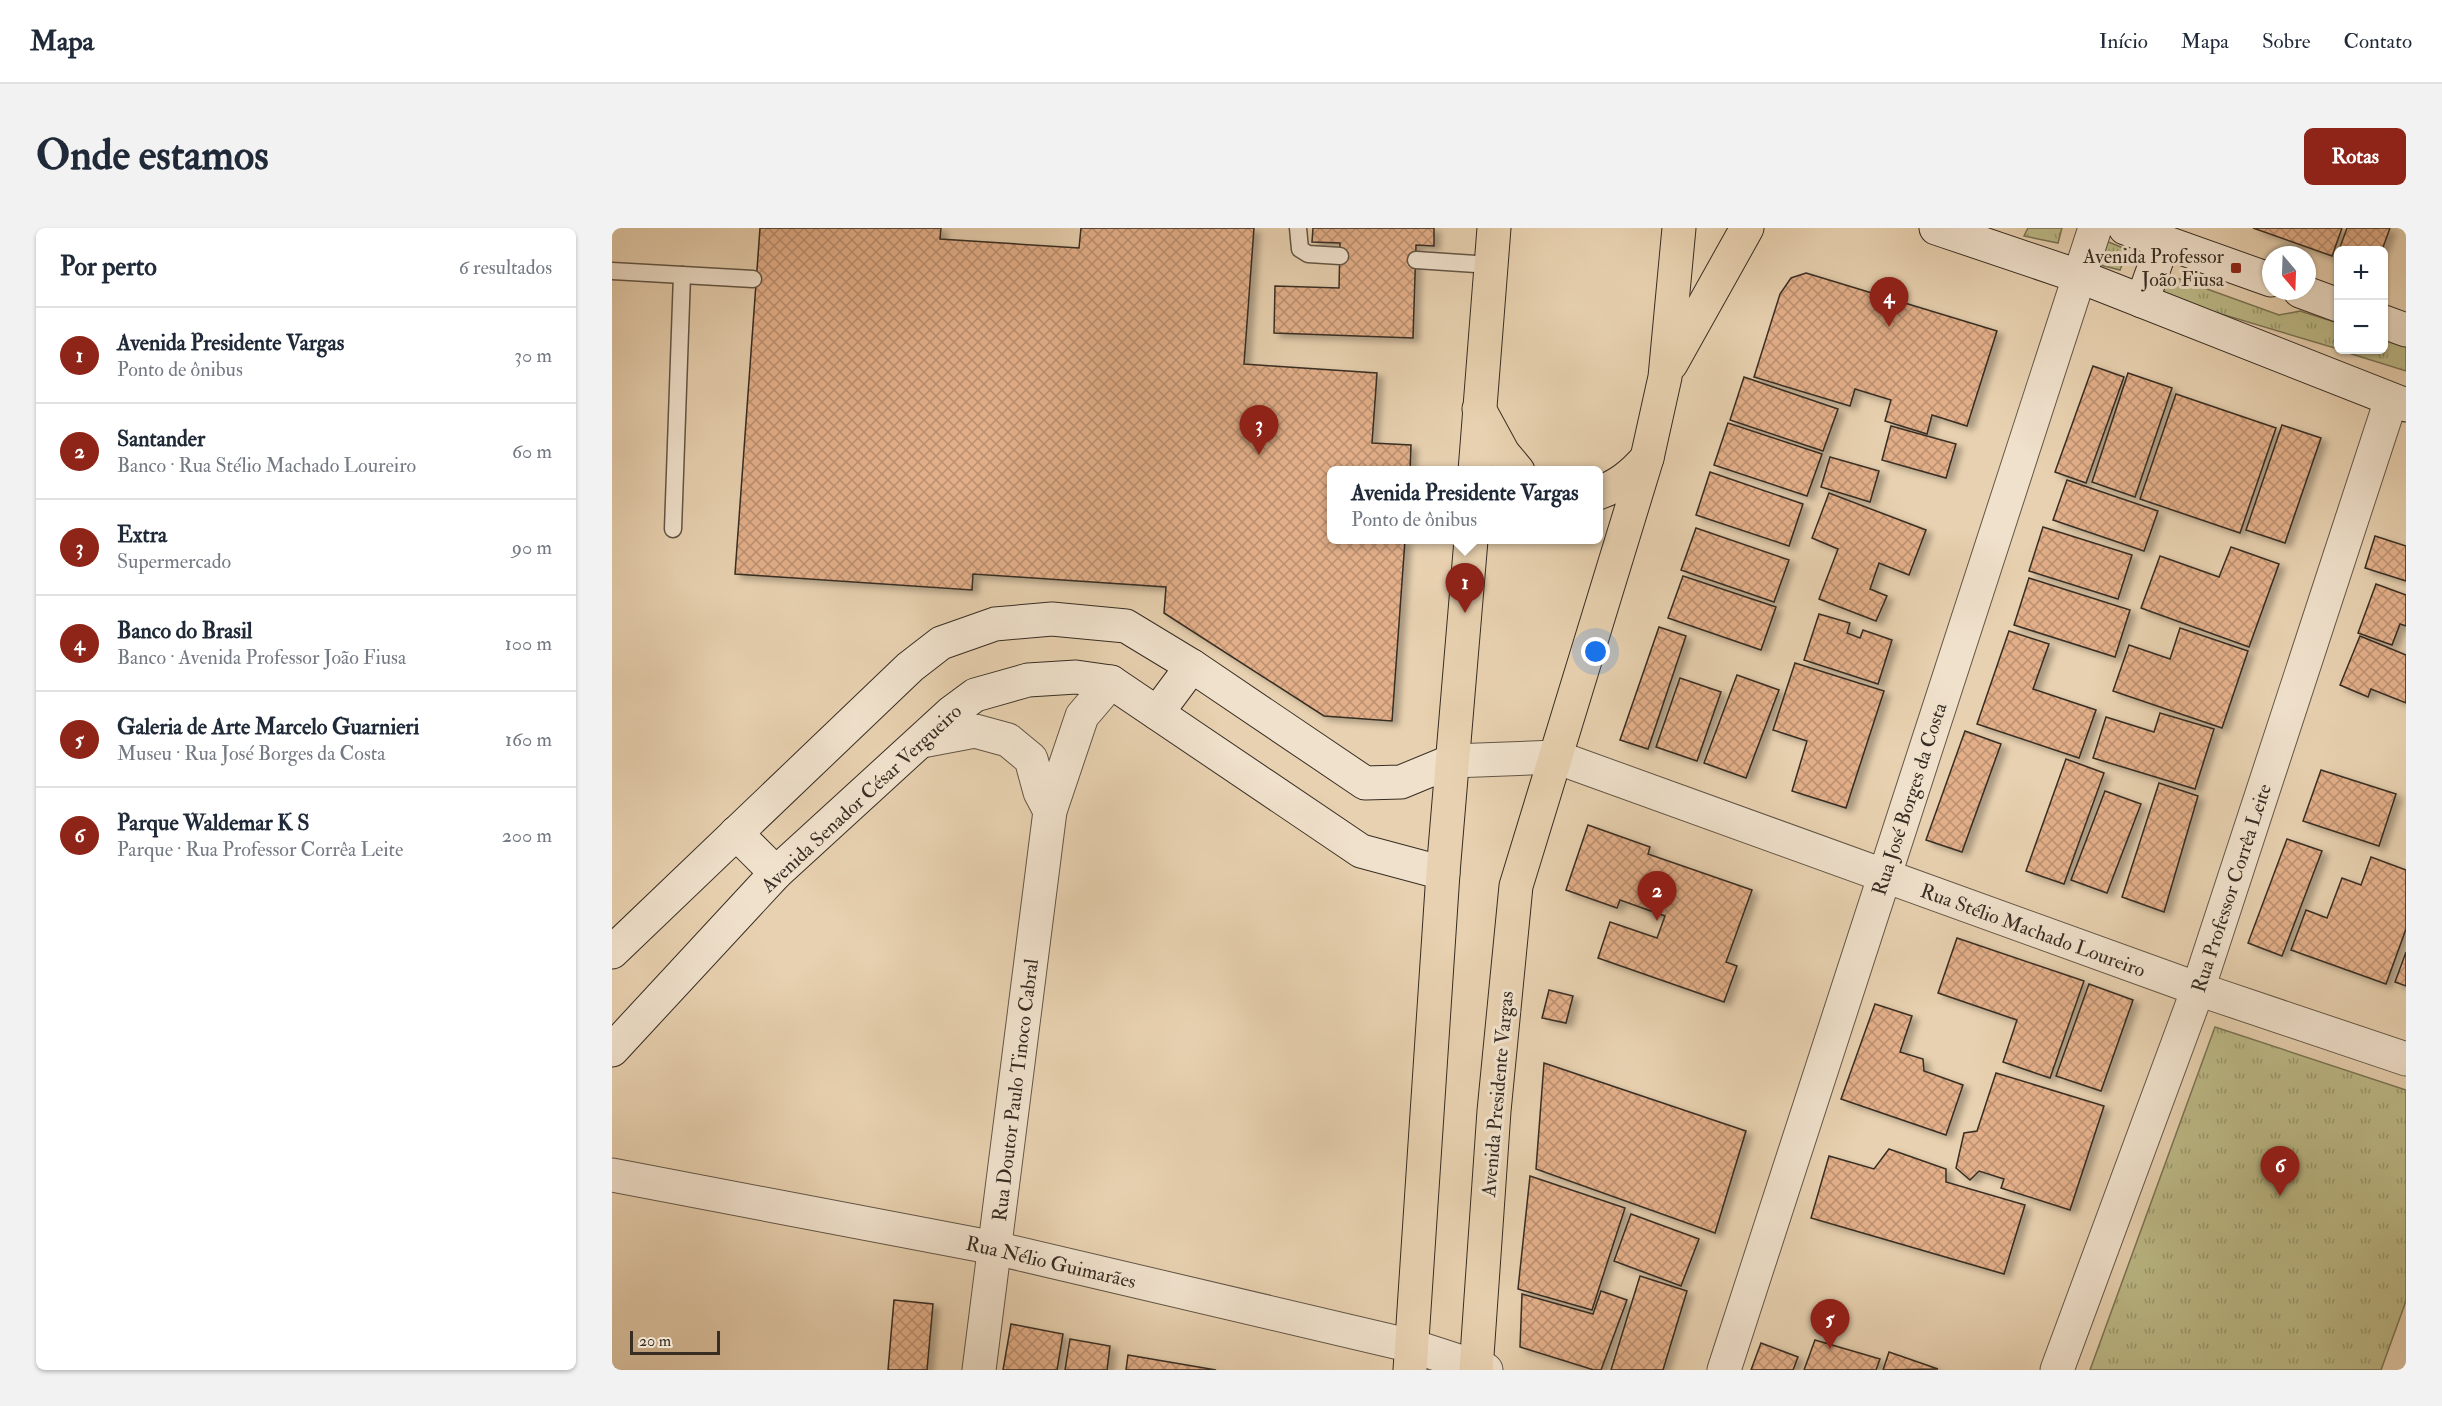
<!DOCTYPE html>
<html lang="pt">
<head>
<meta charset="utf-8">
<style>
  body { margin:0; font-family:"IM FELL Double Pica",serif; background:#f2f2f3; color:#1f2937 }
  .controls { position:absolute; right:18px; top:18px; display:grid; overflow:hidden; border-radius:9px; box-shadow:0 2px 4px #0004 }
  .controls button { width:54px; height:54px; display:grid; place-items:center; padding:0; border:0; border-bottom:2px solid #e0e1e3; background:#fff; color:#1f2937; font:30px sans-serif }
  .compass { position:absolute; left:1650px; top:18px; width:54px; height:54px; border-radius:50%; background:#fff; box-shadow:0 2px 4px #0004; rotate:161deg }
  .scale { position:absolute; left:18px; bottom:15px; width:90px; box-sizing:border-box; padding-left:6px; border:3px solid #372d23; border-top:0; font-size:16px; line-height:21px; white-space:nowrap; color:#372d23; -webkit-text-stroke:4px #f0e1cc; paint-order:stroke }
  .you { position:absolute; left:984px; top:424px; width:21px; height:21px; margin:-15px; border:4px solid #fff; border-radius:50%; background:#1a73e8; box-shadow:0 0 0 9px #1a73e833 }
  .badge { display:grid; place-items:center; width:39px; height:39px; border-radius:50%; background:#8f2418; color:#fff; font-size:20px; font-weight:700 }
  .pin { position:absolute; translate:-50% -50px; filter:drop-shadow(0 2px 3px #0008) }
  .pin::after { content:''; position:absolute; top:32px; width:21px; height:18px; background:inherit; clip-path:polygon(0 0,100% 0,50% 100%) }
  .popup { position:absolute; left:715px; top:238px; width:276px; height:78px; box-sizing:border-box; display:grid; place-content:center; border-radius:9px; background:#fff; filter:drop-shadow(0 2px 4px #0005); font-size:20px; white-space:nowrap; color:#747a83 }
  .popup b { font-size:22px; color:#1f2937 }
  .popup::after { content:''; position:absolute; left:50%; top:100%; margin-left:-12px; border:12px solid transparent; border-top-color:#fff }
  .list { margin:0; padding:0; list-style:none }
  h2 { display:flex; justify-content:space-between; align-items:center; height:78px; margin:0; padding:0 24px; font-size:26px }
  h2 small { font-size:20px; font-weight:400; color:#747a83 }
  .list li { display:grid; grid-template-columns:39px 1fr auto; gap:18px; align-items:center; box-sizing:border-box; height:96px; padding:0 24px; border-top:2px solid #e0e1e3 }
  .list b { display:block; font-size:22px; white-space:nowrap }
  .list p { margin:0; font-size:20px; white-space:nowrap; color:#747a83 }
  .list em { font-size:20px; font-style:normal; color:#747a83 }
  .map { position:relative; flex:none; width:1794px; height:1142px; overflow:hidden; border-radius:9px }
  header { display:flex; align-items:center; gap:36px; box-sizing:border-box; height:84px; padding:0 30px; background:#fff; border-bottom:2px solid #e0e1e3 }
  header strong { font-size:28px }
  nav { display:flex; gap:33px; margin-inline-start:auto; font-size:21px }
  .intro { display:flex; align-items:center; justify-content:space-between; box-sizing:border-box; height:144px; padding:0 36px }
  h1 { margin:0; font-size:42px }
  .button { padding:15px 27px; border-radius:9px; background:#8f2418; color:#fff; font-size:21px; font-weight:700 }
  main { display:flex; gap:36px; padding:0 36px }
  aside { flex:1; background:#fff; border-radius:9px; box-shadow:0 2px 4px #0004 }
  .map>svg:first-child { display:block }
  .grass { fill:url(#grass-tufts); stroke:#7a7455; stroke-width:1.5 }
  .building { fill:url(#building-cross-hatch); stroke:#372d23; stroke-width:1.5; filter:url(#shadow) }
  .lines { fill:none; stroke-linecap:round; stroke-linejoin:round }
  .lane-casing { stroke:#635646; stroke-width:19 }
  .street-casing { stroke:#635646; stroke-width:35 }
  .secondary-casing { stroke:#372d23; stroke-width:35 }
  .primary-casing { stroke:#372d23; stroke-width:35 }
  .lane { stroke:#f0e1cc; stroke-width:16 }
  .street { stroke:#f0e1cc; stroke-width:33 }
  .secondary { stroke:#f0e1cc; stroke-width:33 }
  .primary { stroke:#e8d1b0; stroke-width:33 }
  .poi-dot { fill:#8f2418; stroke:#f0e1cc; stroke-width:2 }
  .labels { text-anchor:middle; stroke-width:6; stroke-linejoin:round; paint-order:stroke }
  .poi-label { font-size:20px; fill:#372d23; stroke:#f0e1cc; text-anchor:end }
  .street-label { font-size:20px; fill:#372d23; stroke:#f0e1cc }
</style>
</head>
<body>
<header>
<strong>Mapa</strong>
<nav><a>Início</a><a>Mapa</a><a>Sobre</a><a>Contato</a></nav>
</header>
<div class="intro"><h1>Onde estamos</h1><a class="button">Rotas</a></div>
<main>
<aside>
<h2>Por perto<small>6 resultados</small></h2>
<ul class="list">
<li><span class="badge">1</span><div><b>Avenida Presidente Vargas</b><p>Ponto de ônibus</p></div><em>30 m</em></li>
<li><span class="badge">2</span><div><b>Santander</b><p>Banco · Rua Stélio Machado Loureiro</p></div><em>60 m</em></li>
<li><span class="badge">3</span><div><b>Extra</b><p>Supermercado</p></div><em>90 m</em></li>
<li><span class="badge">4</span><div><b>Banco do Brasil</b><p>Banco · Avenida Professor João Fiusa</p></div><em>100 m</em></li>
<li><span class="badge">5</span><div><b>Galeria de Arte Marcelo Guarnieri</b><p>Museu · Rua José Borges da Costa</p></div><em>160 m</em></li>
<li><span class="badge">6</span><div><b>Parque Waldemar K S</b><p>Parque · Rua Professor Corrêa Leite</p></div><em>200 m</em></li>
</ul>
</aside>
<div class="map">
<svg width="1794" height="1142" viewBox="0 0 1794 1142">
  <defs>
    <pattern id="grass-tufts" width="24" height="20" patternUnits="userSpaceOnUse" patternTransform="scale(1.5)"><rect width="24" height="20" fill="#bcba87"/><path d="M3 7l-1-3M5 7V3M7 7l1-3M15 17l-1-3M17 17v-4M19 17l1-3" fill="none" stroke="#9a986e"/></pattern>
    <pattern id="building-cross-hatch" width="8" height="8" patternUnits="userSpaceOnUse" patternTransform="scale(1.5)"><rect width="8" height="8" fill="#e3af89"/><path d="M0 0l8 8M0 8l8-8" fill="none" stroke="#b98f70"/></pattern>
    <filter id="shadow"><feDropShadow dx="6" dy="4" stdDeviation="3" flood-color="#0004"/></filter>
  </defs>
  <rect width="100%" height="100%" fill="#e8d1b0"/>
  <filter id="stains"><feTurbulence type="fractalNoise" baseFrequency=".00333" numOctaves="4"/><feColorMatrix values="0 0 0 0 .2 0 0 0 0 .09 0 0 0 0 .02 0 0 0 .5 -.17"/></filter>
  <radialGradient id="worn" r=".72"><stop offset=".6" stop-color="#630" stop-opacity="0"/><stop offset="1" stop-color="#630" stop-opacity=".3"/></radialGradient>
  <g class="grass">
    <polygon points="1416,0 1450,0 1446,15 1412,8"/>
    <polygon points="1494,13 1516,22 1508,42 1484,36"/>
    <polygon points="1559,48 1667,87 1688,83 1726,95 1726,121 1549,68 1546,52"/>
    <polygon points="1772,111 1794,118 1794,143 1727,122 1772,122"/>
    <polygon points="1603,799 1794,862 1794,1073 1769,1142 1478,1142"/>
  </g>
  <g class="building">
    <polygon points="148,0 329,0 328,11 467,20 469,0 642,0 632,136 765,145 760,215 799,217 798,243 720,243 720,312 793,312 780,493 712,488 552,385 554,359 361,346 360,362 123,346"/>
    <polygon points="701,0 822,0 822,18 804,17 801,110 662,105 663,58 727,60 728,15 700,14"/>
    <polygon points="1641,0 1730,0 1720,28"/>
    <polygon points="1735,0 1778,0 1770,22 1727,22"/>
    <polygon points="1194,45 1385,103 1355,198 1320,187 1315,206 1273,193 1279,172 1243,161 1238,178 1142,149 1168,66 1179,50"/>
    <polygon points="1481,138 1512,149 1474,255 1443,244"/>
    <polygon points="1516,145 1560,160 1523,269 1480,254"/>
    <polygon points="1132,149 1226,181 1211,223 1118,192"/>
    <polygon points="1564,166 1664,200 1628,305 1528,271"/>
    <polygon points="1116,195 1210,226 1195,268 1102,237"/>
    <polygon points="1670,197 1709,210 1673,315 1634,302"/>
    <polygon points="1279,198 1344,216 1334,250 1270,232"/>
    <polygon points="1218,229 1267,243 1258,274 1209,259"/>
    <polygon points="1098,244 1191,276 1177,318 1084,287"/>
    <polygon points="1455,252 1546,283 1532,323 1441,292"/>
    <polygon points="1217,265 1314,302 1297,347 1267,335 1258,361 1275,368 1264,393 1207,371 1226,321 1200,310"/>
    <polygon points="1431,299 1520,327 1506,371 1417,343"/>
    <polygon points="1084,300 1177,332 1162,374 1069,342"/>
    <polygon points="1763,308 1794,318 1794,353 1753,340"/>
    <polygon points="1619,319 1667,336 1637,419 1529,380 1548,328 1607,349"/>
    <polygon points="1071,348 1164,379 1149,422 1056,390"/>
    <polygon points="1417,350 1518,382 1503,429 1402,397"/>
    <polygon points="1764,356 1794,367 1794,398 1788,396 1780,417 1746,405"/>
    <polygon points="1207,386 1238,395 1235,405 1248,410 1251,402 1280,412 1266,456 1192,432"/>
    <polygon points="1047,399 1074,408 1036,521 1008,512"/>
    <polygon points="1568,400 1636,423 1610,500 1501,463 1517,417 1558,431"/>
    <polygon points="1397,403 1437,416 1421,461 1484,482 1467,530 1365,496"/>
    <polygon points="1748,408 1794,427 1794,475 1759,461 1756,469 1728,457"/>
    <polygon points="1183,435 1272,463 1234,580 1180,563 1195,513 1161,502"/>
    <polygon points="1125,447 1167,462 1134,550 1092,535"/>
    <polygon points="1068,450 1109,464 1085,533 1044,519"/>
    <polygon points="1548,485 1602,501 1583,561 1481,530 1494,489 1542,504"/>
    <polygon points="1353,503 1389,516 1350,624 1314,612"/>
    <polygon points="1454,531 1492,545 1452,656 1414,643"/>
    <polygon points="1709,542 1784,566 1767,618 1691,593"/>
    <polygon points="1547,555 1586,568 1552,684 1510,669"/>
    <polygon points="1493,563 1529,576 1495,665 1459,652"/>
    <polygon points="976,597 1038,619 1036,626 1140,662 1114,734 1125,738 1112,774 986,730 998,694 1045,710 1053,688 1008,672 1005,680 954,662"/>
    <polygon points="1675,611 1710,623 1670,728 1636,715"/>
    <polygon points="1759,629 1794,642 1794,701 1774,756 1679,722 1694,682 1715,690 1730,650 1749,657"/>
    <polygon points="1345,710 1472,753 1438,850 1391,834 1405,792 1326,765"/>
    <polygon points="1794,724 1794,758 1783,754"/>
    <polygon points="1477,756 1521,772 1489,863 1444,848"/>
    <polygon points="937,762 961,768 954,795 930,790"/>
    <polygon points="1263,776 1300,788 1288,824 1311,831 1312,843 1351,857 1334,907 1229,871"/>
    <polygon points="932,835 1134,903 1103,1005 924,941"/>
    <polygon points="1384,845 1492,878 1458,982 1389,960 1392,951 1367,943 1358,952 1344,940 1352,905 1365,903"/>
    <polygon points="1277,921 1334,941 1334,954 1413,977 1392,1046 1199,990 1217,928 1262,941"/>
    <polygon points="918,948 1013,980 980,1082 906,1061"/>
    <polygon points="1019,986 1087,1011 1069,1058 1002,1033"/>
    <polygon points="1028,1048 1075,1063 1051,1142 999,1142"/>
    <polygon points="989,1063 1015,1072 989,1142 982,1142 908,1119 910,1066 981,1086"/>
    <polygon points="282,1072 321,1076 315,1142 276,1142"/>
    <polygon points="399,1096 451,1106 445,1142 391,1142"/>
    <polygon points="458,1111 498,1118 495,1142 453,1142"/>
    <polygon points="1203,1112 1268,1131 1264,1142 1192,1142"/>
    <polygon points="1149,1115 1186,1129 1181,1142 1139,1142"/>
    <polygon points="1277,1124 1326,1141 1271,1142"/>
    <polygon points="516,1127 604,1142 514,1142"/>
  </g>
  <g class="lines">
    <defs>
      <g id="lane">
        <polyline points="686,0 688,21 696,26 728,28"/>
        <polyline points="804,32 879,37"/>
        <polyline points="0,43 141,51"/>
        <polyline points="61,301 70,47"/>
      </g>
      <g id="street">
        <polyline points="310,513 363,503 396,512 419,531 428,564 438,583"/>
        <polyline points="840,533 944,529 1586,761 1794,831"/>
        <polyline points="0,947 383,1020 800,1118 874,1142"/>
        <polyline points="367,1142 438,583 470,488 499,454"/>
        <polyline points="1112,1142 1483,0"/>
        <polyline points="1445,1142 1586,761 1779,172"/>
      </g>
      <g id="secondary">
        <polyline points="1324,0 1469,49 1794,177"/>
        <polyline points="1513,0 1659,52"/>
        <polyline points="1688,63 1726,77"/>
        <polyline points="1530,73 1551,15"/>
        <polyline points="1772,94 1794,102"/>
        <polyline points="545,485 580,438"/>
        <polyline points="124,605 164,645"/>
        <polyline points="0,724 298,439 329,415 383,396 440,391 514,398 580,438 753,555 789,554 840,533"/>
        <polyline points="0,822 164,645 340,484 363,467 416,452 464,449 499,454 749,623 831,645"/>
      </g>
      <g id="primary">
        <polyline points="1059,136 1135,0"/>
        <polyline points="867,181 891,225 906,243"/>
        <polyline points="863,243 882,0"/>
        <path d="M986,265C1007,258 1021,246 1035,230"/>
        <polyline points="798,1142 831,645 859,312"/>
        <polyline points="864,1142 882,883 904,658 1035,230 1053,149 1067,0"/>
      </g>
    </defs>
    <use href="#lane" class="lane-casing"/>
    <use href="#street" class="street-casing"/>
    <use href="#secondary" class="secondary-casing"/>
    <use href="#primary" class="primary-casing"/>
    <use href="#lane" class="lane"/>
    <use href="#street" class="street"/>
    <use href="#secondary" class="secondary"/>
    <use href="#primary" class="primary"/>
  </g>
  <rect class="poi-dot" x="1618" y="34" width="12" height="12" rx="3"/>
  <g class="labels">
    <g class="poi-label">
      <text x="1612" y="35">Avenida Professor<tspan x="1612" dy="23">João Fiusa</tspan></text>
    </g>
    <g class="street-label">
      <text transform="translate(249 570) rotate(-43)" y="7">Avenida Senador César Vergueiro</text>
      <text transform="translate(1297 571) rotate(-72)" y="7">Rua José Borges da Costa</text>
      <text transform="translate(1619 660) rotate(-72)" y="7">Rua Professor Corrêa Leite</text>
      <text transform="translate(1421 702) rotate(20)" y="7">Rua Stélio Machado Loureiro</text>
      <text transform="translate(403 862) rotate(-83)" y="7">Rua Doutor Paulo Tinoco Cabral</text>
      <text transform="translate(885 866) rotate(-85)" y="7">Avenida Presidente Vargas</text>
      <text transform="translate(439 1034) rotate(13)" y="7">Rua Nélio Guimarães</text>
    </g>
  </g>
  <rect width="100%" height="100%" filter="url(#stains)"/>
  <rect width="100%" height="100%" fill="url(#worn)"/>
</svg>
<div class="controls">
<button>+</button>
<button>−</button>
</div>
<svg class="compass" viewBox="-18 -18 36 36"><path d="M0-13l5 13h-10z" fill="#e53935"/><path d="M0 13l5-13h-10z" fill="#747a83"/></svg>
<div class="scale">20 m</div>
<div class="you"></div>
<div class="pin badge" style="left:853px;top:385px">1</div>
<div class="popup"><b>Avenida Presidente Vargas</b>Ponto de ônibus</div>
<div class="pin badge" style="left:1045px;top:693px">2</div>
<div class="pin badge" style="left:647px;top:227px">3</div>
<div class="pin badge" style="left:1277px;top:99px">4</div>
<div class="pin badge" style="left:1218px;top:1121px">5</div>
<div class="pin badge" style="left:1668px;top:968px">6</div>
</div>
</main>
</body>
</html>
